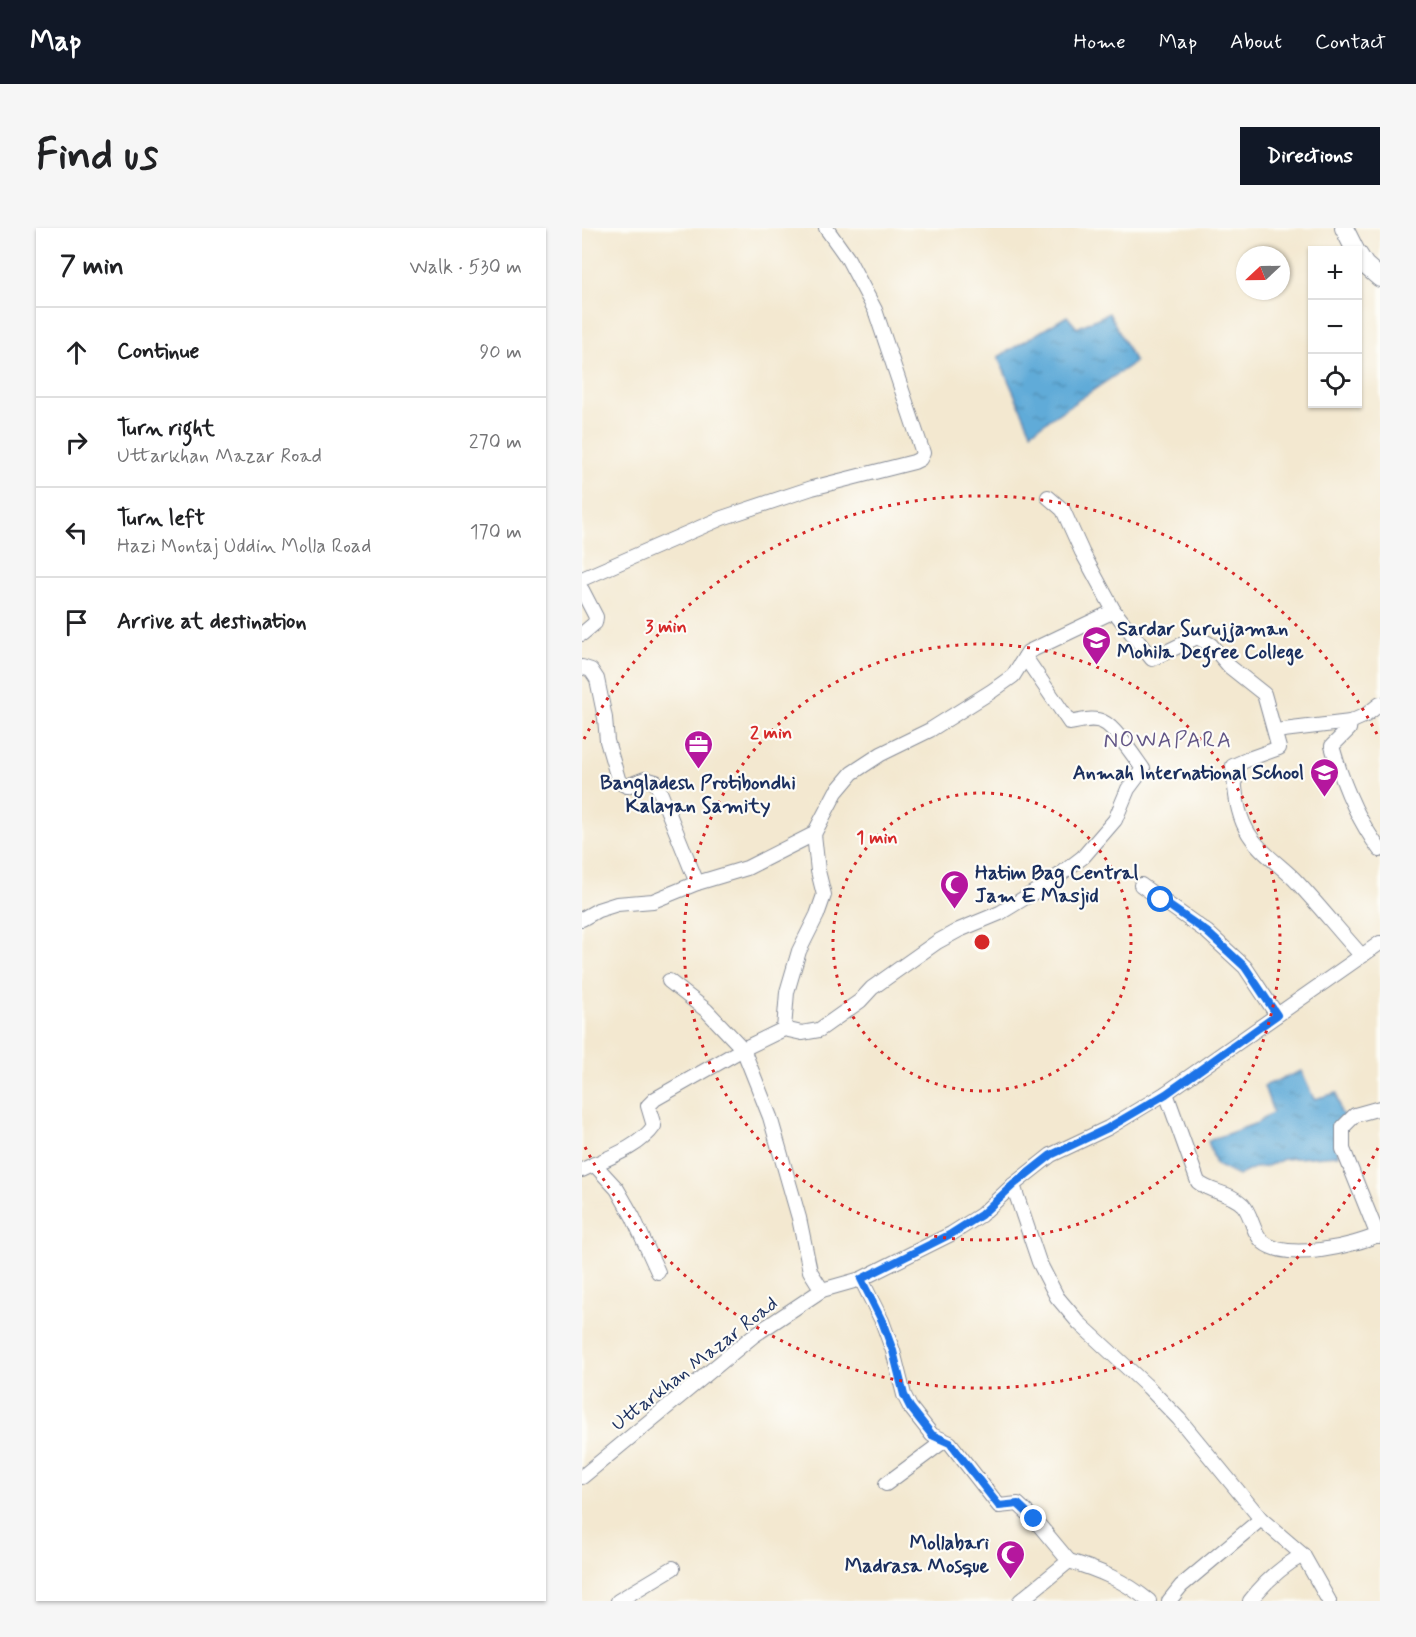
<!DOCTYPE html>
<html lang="en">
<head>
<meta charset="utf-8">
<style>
  body { margin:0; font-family:Mynerve,sans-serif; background:#f6f6f6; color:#202124 }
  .controls { position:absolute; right:18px; top:18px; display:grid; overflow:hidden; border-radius:0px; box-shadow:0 2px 4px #0004 }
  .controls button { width:54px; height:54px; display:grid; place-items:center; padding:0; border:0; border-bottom:2px solid #e0e0e0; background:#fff; color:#202124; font:30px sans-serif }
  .compass { position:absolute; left:654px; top:18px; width:54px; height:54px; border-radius:50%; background:#fff; box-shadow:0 2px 4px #0004; rotate:248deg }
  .stop { position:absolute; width:18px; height:18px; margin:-14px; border:4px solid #1a73e8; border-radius:50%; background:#fff }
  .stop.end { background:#1a73e8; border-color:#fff; box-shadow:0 2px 6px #0008 }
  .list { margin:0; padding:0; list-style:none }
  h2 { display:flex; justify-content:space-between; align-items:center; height:78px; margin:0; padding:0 24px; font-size:26px }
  h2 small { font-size:20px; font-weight:400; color:#757577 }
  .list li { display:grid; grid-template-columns:39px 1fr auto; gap:18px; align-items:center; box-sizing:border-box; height:90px; padding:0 24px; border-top:2px solid #e0e0e0 }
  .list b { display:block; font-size:22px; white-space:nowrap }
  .list p { margin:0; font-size:20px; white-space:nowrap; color:#757577 }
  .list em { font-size:20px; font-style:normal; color:#757577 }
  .icon { flex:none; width:33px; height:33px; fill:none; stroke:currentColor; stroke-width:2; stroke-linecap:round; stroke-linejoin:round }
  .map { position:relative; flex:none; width:798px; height:1373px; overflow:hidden; border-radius:0px }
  header { display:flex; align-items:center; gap:36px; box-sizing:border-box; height:84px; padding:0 30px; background:#111827; color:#fff }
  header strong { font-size:28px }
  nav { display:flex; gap:33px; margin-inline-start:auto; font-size:21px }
  .intro { display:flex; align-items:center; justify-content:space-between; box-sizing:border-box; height:144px; padding:0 36px }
  h1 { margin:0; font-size:42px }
  .button { padding:15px 27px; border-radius:0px; background:#111827; color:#fff; font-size:21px; font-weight:700 }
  main { display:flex; gap:36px; padding:0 36px }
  aside { flex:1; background:#fff; border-radius:0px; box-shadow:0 2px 4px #0004 }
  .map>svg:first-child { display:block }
  .water { fill:url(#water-ripples); stroke:#3e6d9b; stroke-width:1.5 }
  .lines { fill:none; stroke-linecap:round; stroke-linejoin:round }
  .minor-casing { stroke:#878c97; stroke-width:16 }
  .tertiary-casing { stroke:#878c97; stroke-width:20 }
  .minor { stroke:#fff; stroke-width:14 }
  .tertiary { stroke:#fff; stroke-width:18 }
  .route { stroke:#1a73e8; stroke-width:8 }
  .ring { fill:none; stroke:#d62828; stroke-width:3; stroke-dasharray:3 6 }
  .labels { text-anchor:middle; stroke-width:4.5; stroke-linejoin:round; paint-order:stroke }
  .poi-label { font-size:20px; font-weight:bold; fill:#1b2f5e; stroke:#fdfcf7; text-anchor:start }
  .street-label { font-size:20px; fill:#1b2f5e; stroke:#fdfcf7 }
  .quarter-label { font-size:22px; letter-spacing:1.5px; fill:#625686; stroke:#fdfcf7 }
  .centre { fill:#d62828; stroke:#fdfcf7; stroke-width:3 }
  .ring-label { font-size:18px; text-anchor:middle; font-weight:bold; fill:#d62828; stroke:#fdfcf7; stroke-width:4.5; stroke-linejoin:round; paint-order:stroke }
</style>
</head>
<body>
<header>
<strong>Map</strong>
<nav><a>Home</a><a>Map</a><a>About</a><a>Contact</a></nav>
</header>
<div class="intro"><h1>Find us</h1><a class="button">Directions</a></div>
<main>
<aside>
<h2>7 min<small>Walk · 530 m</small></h2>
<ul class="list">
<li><svg class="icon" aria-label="ahead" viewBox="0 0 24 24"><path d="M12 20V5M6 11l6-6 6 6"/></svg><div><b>Continue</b></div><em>90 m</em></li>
<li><svg class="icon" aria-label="right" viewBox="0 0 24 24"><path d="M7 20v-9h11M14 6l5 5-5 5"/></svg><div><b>Turn right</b><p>Uttarkhan Mazar Road</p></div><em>270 m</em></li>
<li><svg class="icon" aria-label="left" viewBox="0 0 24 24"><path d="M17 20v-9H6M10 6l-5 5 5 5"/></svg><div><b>Turn left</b><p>Hazi Montaj Uddin Molla Road</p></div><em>170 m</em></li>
<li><svg class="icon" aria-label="arrive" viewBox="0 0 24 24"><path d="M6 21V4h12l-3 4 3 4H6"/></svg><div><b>Arrive at destination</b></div></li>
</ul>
</aside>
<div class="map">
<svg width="798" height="1373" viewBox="0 0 798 1373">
  <defs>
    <pattern id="water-ripples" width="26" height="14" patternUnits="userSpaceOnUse" patternTransform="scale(1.5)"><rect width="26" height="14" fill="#60abd8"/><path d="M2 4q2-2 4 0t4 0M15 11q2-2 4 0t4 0" fill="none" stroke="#4e8cb2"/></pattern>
  </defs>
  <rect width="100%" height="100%" fill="#fdfcf7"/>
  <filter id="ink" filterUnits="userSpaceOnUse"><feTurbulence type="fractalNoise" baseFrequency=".0167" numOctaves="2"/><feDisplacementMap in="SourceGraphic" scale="12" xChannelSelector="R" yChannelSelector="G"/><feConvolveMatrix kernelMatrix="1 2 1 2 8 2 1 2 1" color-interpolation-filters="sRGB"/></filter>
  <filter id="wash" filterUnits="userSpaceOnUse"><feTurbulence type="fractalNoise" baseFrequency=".008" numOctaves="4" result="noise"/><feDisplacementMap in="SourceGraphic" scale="24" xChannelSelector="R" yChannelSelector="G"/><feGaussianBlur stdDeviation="1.35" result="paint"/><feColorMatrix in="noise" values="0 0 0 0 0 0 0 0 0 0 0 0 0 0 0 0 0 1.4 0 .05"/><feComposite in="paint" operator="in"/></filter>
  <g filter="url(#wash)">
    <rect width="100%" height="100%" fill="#f3e8d0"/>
    <g class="water">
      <polygon points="527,85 553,134 449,204 416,129 485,88 495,100"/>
      <polygon points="719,843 732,871 755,865 758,883 765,893 756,915 756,927 702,931 683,939 672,940 656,948 634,937 626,913 675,895 691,884 682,858"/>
    </g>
  </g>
  <g filter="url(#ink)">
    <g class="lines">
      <defs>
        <g id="minor">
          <polyline points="466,269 481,282 500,324 532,383"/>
          <polyline points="0,351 140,290 230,260 332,234 338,231 341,225 293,82 266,31 244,0"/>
          <polyline points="0,362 14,389 13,395 0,406"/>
          <polyline points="0,439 9,442 15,451 23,490 25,513 37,554 45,558 63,551 74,554 115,655"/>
          <path d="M768,494L767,501L750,518C760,554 775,591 798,622"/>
          <polyline points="693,503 768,494 784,487 798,476"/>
          <polyline points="559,657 625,704 663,739 695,787"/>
          <path d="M0,691L16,682L35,676L71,673L115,655L165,640L232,606L254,564L270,545L299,526L348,502L410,463L431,448L446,424L532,383L570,431L615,409L629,417L648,439L682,466L697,520L669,530L651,538C653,560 654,582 664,601C675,622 696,635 712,651C736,676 757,703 780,728"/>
          <polyline points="87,753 124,782 161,821 202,801 205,764 217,723 235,687 242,667 236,643 232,606"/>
          <path d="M202,801L220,805L237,802L278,773L290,760L355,714L377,702L418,685L467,655L501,629L533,592L546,561L561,541C553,530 533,499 521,494C511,489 498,493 488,495L443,429"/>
          <path d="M584,865L616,954C629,965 648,964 661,977C670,987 670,1004 681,1014C705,1034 772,1018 798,1006"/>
          <polyline points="12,936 35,961 51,989 76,1044"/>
          <path d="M0,942C23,931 57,920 72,898L66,878L73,871L161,821L188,889L217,990L228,1043L240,1062"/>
          <polyline points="431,957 457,1034 475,1069 497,1095 566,1159 597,1191 679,1291 721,1327 747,1373"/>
          <polyline points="796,1008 761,921 761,899 773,887 798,880"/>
          <polyline points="279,1051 300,1093 311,1123 322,1167 328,1179 350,1207 368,1215 417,1278 436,1276 452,1291 487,1333 438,1373"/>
          <polyline points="0,1249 171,1108 240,1062 279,1051 369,1006 399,987 431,957 469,927 526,900 584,865 798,715"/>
          <polyline points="304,1256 362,1213"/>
          <path d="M487,1333C517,1342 543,1353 567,1373"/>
          <polyline points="36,1373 91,1340"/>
          <polyline points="587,1373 599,1358 679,1291"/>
          <path d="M668,1373C683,1354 700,1338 721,1327"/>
        </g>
        <g id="tertiary">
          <polyline points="762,0 773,22"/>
          <polyline points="776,26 783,37 798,50"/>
        </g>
      </defs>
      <use href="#minor" class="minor-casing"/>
      <use href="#tertiary" class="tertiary-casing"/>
      <use href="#minor" class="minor"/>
      <use href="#tertiary" class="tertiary"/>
    </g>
  </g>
  <g class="lines" filter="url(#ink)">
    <polyline class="route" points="452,1291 436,1276 417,1278 368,1215 350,1207 328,1179 322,1167 311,1123 300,1093 279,1051 369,1006 399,987 431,957 469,927 526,900 584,866 695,787 663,739 625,704 579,672"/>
  </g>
  <g class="ring">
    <circle cx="400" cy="714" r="149"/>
    <circle cx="400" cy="714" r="298"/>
    <path d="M796 920A447 447 0 0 1 2 917M2 511A447 447 0 0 1 796 508"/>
  </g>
  <defs>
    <symbol id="university-pin" viewBox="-11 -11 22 30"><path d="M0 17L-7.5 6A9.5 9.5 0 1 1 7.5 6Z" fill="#b5179e" stroke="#fdfcf7"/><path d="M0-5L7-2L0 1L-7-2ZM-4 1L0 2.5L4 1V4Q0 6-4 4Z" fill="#fff"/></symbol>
    <symbol id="office-pin" viewBox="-11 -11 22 30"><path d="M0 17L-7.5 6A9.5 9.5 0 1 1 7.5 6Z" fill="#b5179e" stroke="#fdfcf7"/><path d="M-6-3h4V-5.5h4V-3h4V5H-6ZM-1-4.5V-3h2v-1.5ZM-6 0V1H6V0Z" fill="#fff"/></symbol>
    <symbol id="school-pin" viewBox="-11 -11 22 30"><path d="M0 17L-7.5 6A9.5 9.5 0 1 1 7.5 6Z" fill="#b5179e" stroke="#fdfcf7"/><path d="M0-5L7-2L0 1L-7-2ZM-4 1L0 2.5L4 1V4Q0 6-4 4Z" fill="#fff"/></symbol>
    <symbol id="mosque-pin" viewBox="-11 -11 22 30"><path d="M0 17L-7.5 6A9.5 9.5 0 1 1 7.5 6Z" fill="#b5179e" stroke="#fdfcf7"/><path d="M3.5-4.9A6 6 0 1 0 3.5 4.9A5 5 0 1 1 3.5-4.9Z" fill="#fff"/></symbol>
  </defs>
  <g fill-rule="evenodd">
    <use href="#university-pin" x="498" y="396" width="33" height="45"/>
    <use href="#office-pin" x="100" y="500" width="33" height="45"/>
    <use href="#school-pin" x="726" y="528" width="33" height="45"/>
    <use href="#mosque-pin" x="356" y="640" width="33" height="45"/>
    <use href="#mosque-pin" x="412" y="1310" width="33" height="45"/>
  </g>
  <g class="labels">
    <g class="poi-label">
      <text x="535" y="407">Sardar Surujjaman<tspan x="535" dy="23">Mohila Degree College</tspan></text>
      <text x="722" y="551" text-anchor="end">Anmah International School</text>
      <text x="116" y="561" text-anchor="middle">Bangladesh Protibondhi<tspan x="116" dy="23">Kalayan Samity</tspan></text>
      <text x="393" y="651">Hatim Bag Central<tspan x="393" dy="23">Jam E Masjid</tspan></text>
      <text x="407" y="1321" text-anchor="end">Mollabari<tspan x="407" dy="23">Madrasa Mosque</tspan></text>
    </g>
    <g class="street-label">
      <text transform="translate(112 1135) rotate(-38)" y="7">Uttarkhan Mazar Road</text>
    </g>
    <g class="quarter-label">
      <text x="586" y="519">NOWAPARA</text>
    </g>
  </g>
  <circle cx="400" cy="714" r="9" class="centre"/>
  <g class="ring-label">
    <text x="84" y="404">3 min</text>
    <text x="189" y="510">2 min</text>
    <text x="295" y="615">1 min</text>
  </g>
</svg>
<div class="controls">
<button>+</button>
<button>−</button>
<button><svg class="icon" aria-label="locate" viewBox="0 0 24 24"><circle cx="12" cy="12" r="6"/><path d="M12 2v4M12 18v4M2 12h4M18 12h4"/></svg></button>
</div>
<svg class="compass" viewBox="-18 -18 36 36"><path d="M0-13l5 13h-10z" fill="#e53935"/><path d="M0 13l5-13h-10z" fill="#757577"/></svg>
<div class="stop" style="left:579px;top:672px"></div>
<div class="stop end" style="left:452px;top:1291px"></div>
</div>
</main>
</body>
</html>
